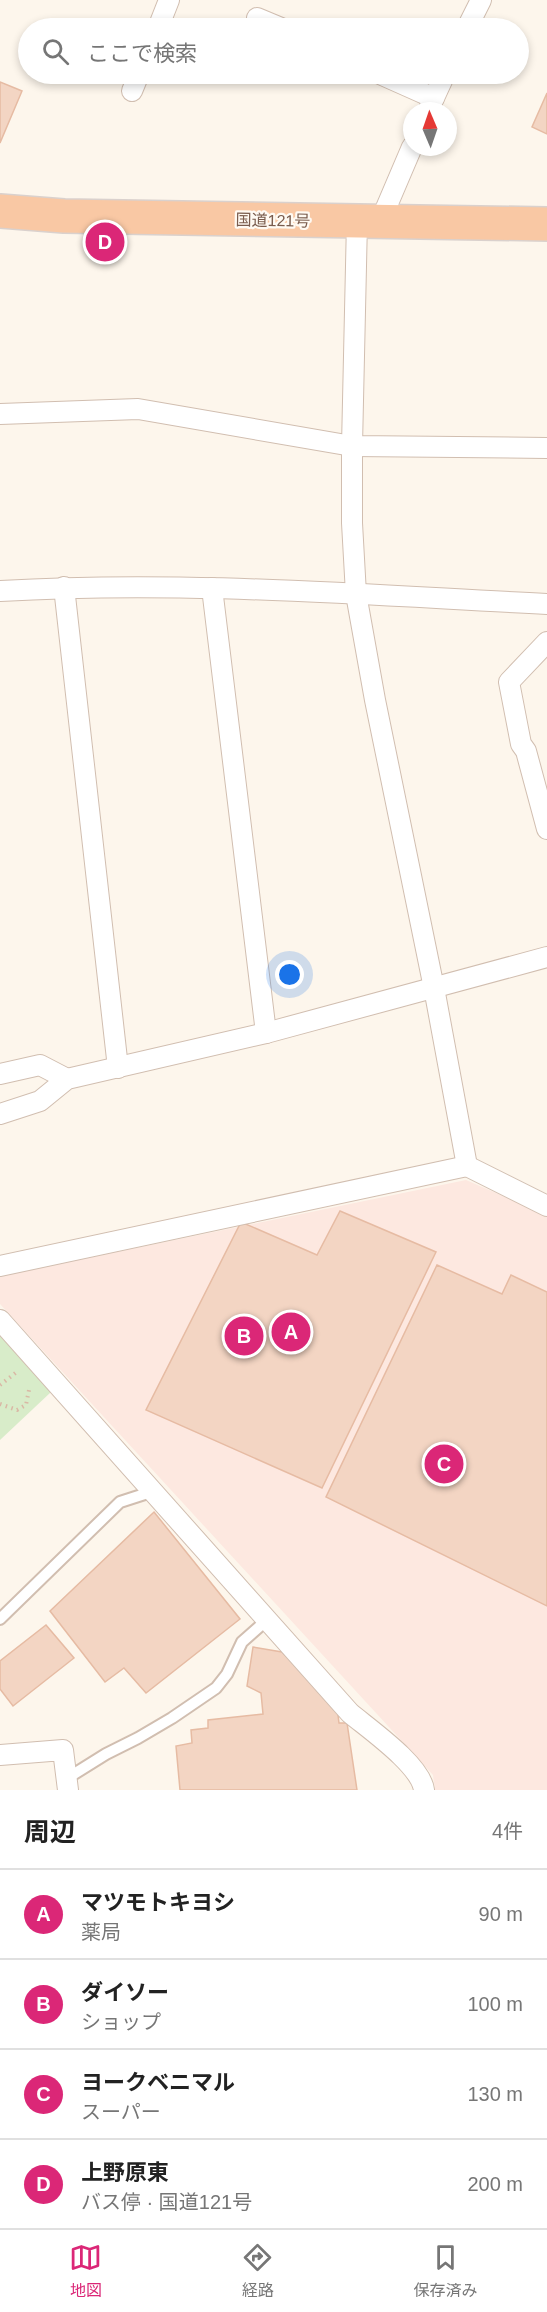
<!DOCTYPE html>
<html lang="ja">
<head>
<meta charset="utf-8">
<style>
  body { margin:0; font-family:Helvetica,"Noto Sans JP",sans-serif; background:#f6f6f6; color:#222 }
  .compass { position:absolute; left:403px; top:102px; width:54px; height:54px; border-radius:50%; background:#fff; box-shadow:0 3px 9px #0003; rotate:358deg }
  .you { position:absolute; left:290px; top:975px; width:21px; height:21px; margin:-15px; border:4px solid #fff; border-radius:50%; background:#1a73e8; box-shadow:0 0 0 9px #1a73e833 }
  .badge { display:grid; place-items:center; width:39px; height:39px; border-radius:50%; background:#db2777; color:#fff; font-size:20px; font-weight:700 }
  .pin { position:absolute; translate:-50% -50%; border:3px solid #fff; box-shadow:0 2px 6px #0006 }
  .list { margin:0; padding:0; list-style:none }
  h2 { display:flex; justify-content:space-between; align-items:center; height:78px; margin:0; padding:0 24px; font-size:26px }
  h2 small { font-size:20px; font-weight:400; color:#767676 }
  .list li { display:grid; grid-template-columns:39px 1fr auto; gap:18px; align-items:center; box-sizing:border-box; height:90px; padding:0 24px; border-top:2px solid #e0e0e0 }
  .list b { display:block; font-size:22px; white-space:nowrap }
  .list p { margin:0; font-size:20px; white-space:nowrap; color:#767676 }
  .list em { font-size:20px; font-style:normal; color:#767676 }
  .icon { flex:none; width:33px; height:33px; fill:none; stroke:currentColor; stroke-width:2; stroke-linecap:round; stroke-linejoin:round }
  .map { position:relative; flex:none; width:547px; height:1790px; overflow:hidden }
  .search { position:absolute; background:#fff; box-shadow:0 3px 9px #0003; left:18px; right:18px; top:18px; height:66px; display:flex; align-items:center; gap:15px; box-sizing:border-box; padding:0 21px; border-radius:33px; color:#767676; font-size:22px }
  .sheet { height:438px; background:#fff }
  nav { display:flex; justify-content:space-around; align-items:center; box-sizing:border-box; height:84px; border-top:2px solid #e0e0e0; background:#fff; font-size:16px; color:#767676 }
  nav a { display:grid; justify-items:center; gap:3px }
  nav .on { color:#db2777 }
  .map>svg:first-child { display:block }
  .commercial { fill:#fde8e0 }
  .green { fill:#d8ecc9 }
  .building { fill:#f3d5c3; stroke:#e6bba3; stroke-width:1.5 }
  .lines { fill:none; stroke-linecap:round; stroke-linejoin:round }
  .service-casing { stroke:#d1beb0; stroke-width:14 }
  .minor-casing { stroke:#d1beb0; stroke-width:22 }
  .trunk-casing { stroke:#dad1cd; stroke-width:36 }
  .path { stroke:#d9b8a5; stroke-width:4; stroke-dasharray:1.5 4.5; stroke-linecap:butt }
  .service { stroke:#fff; stroke-width:10 }
  .minor { stroke:#fff; stroke-width:20 }
  .trunk { stroke:#f9c8a4; stroke-width:33 }
  .labels { text-anchor:middle; stroke-width:4.5; stroke-linejoin:round; paint-order:stroke }
  .street-label { font-size:16px; fill:#7a5c4d; stroke:#fffaf3 }
</style>
</head>
<body>
<div class="map">
<svg width="547" height="1790" viewBox="0 0 547 1790">
  <rect width="100%" height="100%" fill="#fdf6ec"/>
  <polygon class="commercial" points="466,1180 547,1215 547,1790 435,1790 433,1775 0,1304 0,1276"/>
  <polygon class="green" points="0,1333 51,1392 0,1440"/>
  <g class="building">
    <polygon points="0,82 22,91 0,143"/>
    <polygon points="547,93 547,134 532,127"/>
    <polygon points="340,1211 436,1252 322,1488 146,1410 241,1222 317,1255"/>
    <polygon points="437,1265 502,1294 511,1275 547,1292 547,1606 326,1497"/>
    <polygon points="154,1512 240,1619 146,1693 124,1668 105,1682 50,1611"/>
    <polygon points="46,1625 74,1658 13,1706 0,1689 0,1661"/>
    <polygon points="253,1647 282,1652 337,1707 339,1723 347,1723 357,1790 180,1790 176,1746 192,1743 191,1730 208,1728 208,1720 263,1714 261,1693 247,1686"/>
  </g>
  <g class="lines">
    <defs>
      <g id="service">
        <polyline points="0,1619 120,1502 154,1491"/>
        <polyline points="66,1779 106,1754 138,1738 172,1718 216,1688 227,1674 242,1642 268,1619"/>
      </g>
      <g id="minor">
        <polyline points="257,18 281,28"/>
        <polyline points="158,28 169,0"/>
        <polyline points="467,28 481,0"/>
        <polyline points="380,74 434,98"/>
        <polyline points="132,91 139,74"/>
        <polyline points="428,111 445,74"/>
        <polyline points="357,221 352,446 352,523 356,594 375,700 434,988 467,1166"/>
        <polyline points="380,222 412,147"/>
        <polyline points="0,414 138,409 352,446 547,448"/>
        <polyline points="64,587 118,1068"/>
        <polyline points="212,588 266,1033"/>
        <path d="M0,591C182,580 365,595 547,604"/>
        <polyline points="547,642 509,682 521,744 526,751 547,829"/>
        <polyline points="0,1074 40,1065 67,1079"/>
        <polyline points="0,1114 40,1101 67,1079 266,1033 547,957"/>
        <polyline points="0,1266 467,1166 547,1206"/>
        <path d="M0,1320L350,1713C369,1729 421,1765 424,1790"/>
        <polyline points="0,1755 63,1750 68,1790"/>
      </g>
      <polyline id="trunk" points="0,211 64,216 547,224"/>
    </defs>
    <use href="#service" class="service-casing"/>
    <use href="#minor" class="minor-casing"/>
    <use href="#trunk" class="trunk-casing"/>
    <g class="path">
      <polyline points="0,1385 18,1371"/>
      <polyline points="0,1404 17,1410 26,1405 29,1390 28,1387"/>
    </g>
    <use href="#service" class="service"/>
    <use href="#minor" class="minor"/>
    <use href="#trunk" class="trunk"/>
  </g>
  <g class="labels">
    <g class="street-label">
      <text transform="translate(273 220) rotate(1)" y="6">国道121号</text>
    </g>
  </g>
</svg>
<svg class="compass" viewBox="-18 -18 36 36"><path d="M0-13l5 13h-10z" fill="#e53935"/><path d="M0 13l5-13h-10z" fill="#767676"/></svg>
<div class="you"></div>
<div class="pin badge" style="left:291px;top:1332px">A</div>
<div class="pin badge" style="left:244px;top:1336px">B</div>
<div class="pin badge" style="left:444px;top:1464px">C</div>
<div class="pin badge" style="left:105px;top:242px">D</div>
<div class="search"><svg class="icon" aria-label="search" viewBox="0 0 24 24"><circle cx="10" cy="10" r="6"/><path d="M15 15l6 6"/></svg>ここで検索</div>
</div>
<section class="sheet">
<h2>周辺<small>4件</small></h2>
<ul class="list">
<li><span class="badge">A</span><div><b>マツモトキヨシ</b><p>薬局</p></div><em>90 m</em></li>
<li><span class="badge">B</span><div><b>ダイソー</b><p>ショップ</p></div><em>100 m</em></li>
<li><span class="badge">C</span><div><b>ヨークベニマル</b><p>スーパー</p></div><em>130 m</em></li>
<li><span class="badge">D</span><div><b>上野原東</b><p>バス停 · 国道121号</p></div><em>200 m</em></li>
</ul>
</section>
<nav>
<a class="on"><svg class="icon" aria-label="map" viewBox="0 0 24 24"><path d="M3 6l6-2 6 2 6-2v14l-6 2-6-2-6 2zM9 4v14M15 6v14"/></svg>地図</a>
<a><svg class="icon" aria-label="directions" viewBox="0 0 24 24"><path d="M12 3l9 9-9 9-9-9zM9 14v-3h6M13 9l2 2-2 2"/></svg>経路</a>
<a><svg class="icon" aria-label="saved" viewBox="0 0 24 24"><path d="M7 4h10v16l-5-4-5 4z"/></svg>保存済み</a>
</nav>
</body>
</html>
